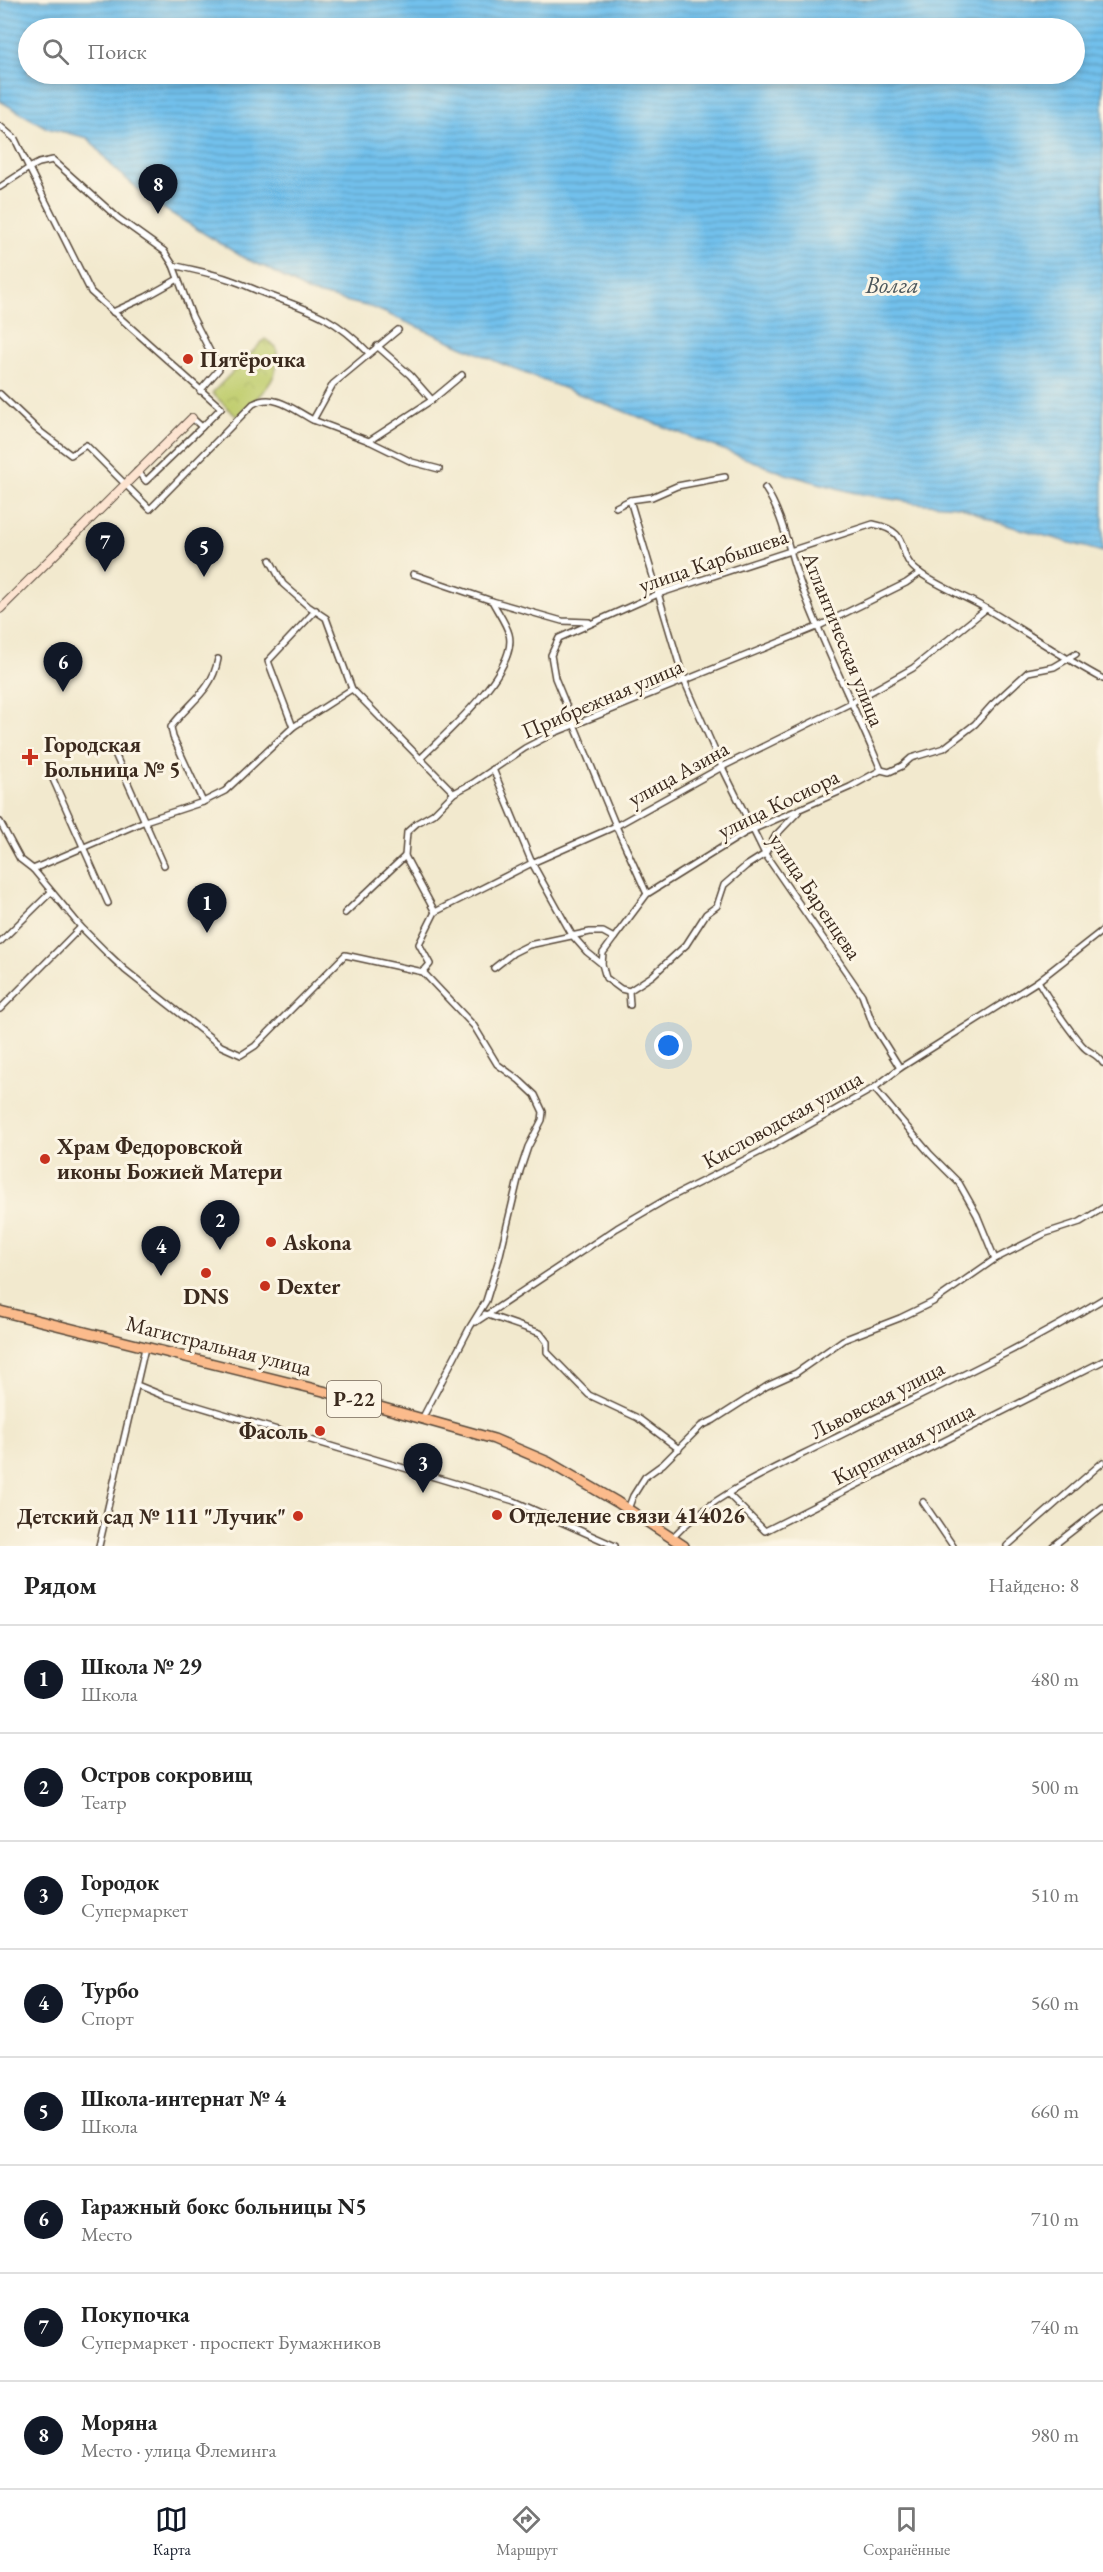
<!DOCTYPE html>
<html lang="ru">
<head>
<meta charset="utf-8">
<style>
  body { margin:0; font-family:"EB Garamond",serif; background:#f2f2f2; color:#222 }
  .you { position:absolute; left:669px; top:1046px; width:21px; height:21px; margin:-15px; border:4px solid #fff; border-radius:50%; background:#1a73e8; box-shadow:0 0 0 9px #1a73e833 }
  .badge { display:grid; place-items:center; width:39px; height:39px; border-radius:50%; background:#111827; color:#fff; font-size:20px; font-weight:700 }
  .pin { position:absolute; translate:-50% -50px; filter:drop-shadow(0 2px 3px #0008) }
  .pin::after { content:''; position:absolute; top:32px; width:21px; height:18px; background:inherit; clip-path:polygon(0 0,100% 0,50% 100%) }
  .list { margin:0; padding:0; list-style:none }
  h2 { display:flex; justify-content:space-between; align-items:center; height:78px; margin:0; padding:0 24px; font-size:26px }
  h2 small { font-size:20px; font-weight:400; color:#767676 }
  .list li { display:grid; grid-template-columns:39px 1fr auto; gap:18px; align-items:center; box-sizing:border-box; height:108px; padding:0 24px; border-top:2px solid #e0e0e0 }
  .list b { display:block; font-size:22px; white-space:nowrap }
  .list p { margin:0; font-size:20px; white-space:nowrap; color:#767676 }
  .list em { font-size:20px; font-style:normal; color:#767676 }
  .icon { flex:none; width:33px; height:33px; fill:none; stroke:currentColor; stroke-width:2; stroke-linecap:round; stroke-linejoin:round }
  .map { position:relative; flex:none; width:1103px; height:1546px; overflow:hidden }
  .search { position:absolute; background:#fff; box-shadow:0 3px 9px #0003; left:18px; right:18px; top:18px; height:66px; display:flex; align-items:center; gap:15px; box-sizing:border-box; padding:0 21px; border-radius:33px; color:#767676; font-size:22px }
  .sheet { height:942px; background:#fff }
  nav { display:flex; justify-content:space-around; align-items:center; box-sizing:border-box; height:84px; border-top:2px solid #e0e0e0; background:#fff; font-size:16px; color:#767676 }
  nav a { display:grid; justify-items:center; gap:3px }
  nav .on { color:#111827 }
  .map>svg:first-child { display:block }
  .park { fill:url(#park-crowns); stroke:#7e7c47; stroke-width:1.5 }
  .water { fill:url(#water-rules); stroke:#567686; stroke-width:1.5; fill-rule:evenodd }
  .lines { fill:none; stroke-linecap:round; stroke-linejoin:round }
  .street-casing { stroke:#564738; stroke-width:8 }
  .secondary-casing { stroke:#564738; stroke-width:10 }
  .highway-casing { stroke:#564738; stroke-width:12 }
  .street { stroke:#fff; stroke-width:5 }
  .secondary { stroke:#fde4d1; stroke-width:8 }
  .highway { stroke:#fbbb8c; stroke-width:9 }
  .poi-dot { fill:#c8321e; stroke:#fcf5e5; stroke-width:2 }
  .labels { text-anchor:middle; stroke-width:6; stroke-linejoin:round; paint-order:stroke }
  .shield { fill:#fcf5e5; stroke:#75675a; stroke-width:1.5 }
  .shield-label { font-size:21px; font-weight:bold; fill:#3b2a1e }
  .poi-label { font-size:22px; font-weight:bold; fill:#3b2a1e; stroke:#fcf5e5; text-anchor:start }
  .street-label { font-size:22px; fill:#3b2a1e; stroke:#fcf5e5 }
  .water-label { font-size:24px; font-style:italic; fill:#4c575c; stroke:#fcf5e5 }
</style>
</head>
<body>
<div class="map">
<svg width="1103" height="1546" viewBox="0 0 1103 1546">
  <defs>
    <pattern id="park-crowns" width="20" height="18" patternUnits="userSpaceOnUse" patternTransform="scale(1.5)"><rect width="20" height="18" fill="#c1ce70"/><path d="M2 6a3 3 0 1 1 6 0M12 15a3 3 0 1 1 6 0" fill="none" stroke="#a7b161"/></pattern>
    <pattern id="water-rules" width="6" height="5" patternUnits="userSpaceOnUse" patternTransform="scale(1.5)"><rect width="6" height="5" fill="#72c1ed"/><path d="M0 2.5h6" fill="none" stroke="#5f9dbf"/></pattern>
  </defs>
  <rect width="100%" height="100%" fill="#fcf5e5"/>
  <filter id="ink" filterUnits="userSpaceOnUse"><feTurbulence type="fractalNoise" baseFrequency=".0167" numOctaves="2"/><feDisplacementMap in="SourceGraphic" scale="12" xChannelSelector="R" yChannelSelector="G"/><feConvolveMatrix kernelMatrix="1 2 1 2 8 2 1 2 1" color-interpolation-filters="sRGB"/></filter>
  <filter id="wash" filterUnits="userSpaceOnUse"><feTurbulence type="fractalNoise" baseFrequency=".008" numOctaves="4" result="noise"/><feDisplacementMap in="SourceGraphic" scale="24" xChannelSelector="R" yChannelSelector="G"/><feGaussianBlur stdDeviation="1.35" result="paint"/><feColorMatrix in="noise" values="0 0 0 0 0 0 0 0 0 0 0 0 0 0 0 0 0 1.4 0 .05"/><feComposite in="paint" operator="in"/></filter>
  <g filter="url(#wash)">
    <rect width="100%" height="100%" fill="#f2e9ce"/>
    <path class="park" d="M265,339L276,347C283,381 259,395 237,417L212,393Z"/>
    <path class="water" d="M0,0H1103V552L999,523L959,506L915,503L855,493L786,474L514,369L374,308L309,292L267,268L246,259L154,203L113,167L88,138L47,128L0,101ZM28,28H1074V74H28Z"/>
  </g>
  <g filter="url(#ink)">
    <g class="lines">
      <defs>
        <g id="street">
          <polyline points="0,126 15,139 29,168 39,163 53,160 118,218 164,251 173,265 192,316 219,369 200,391"/>
          <polyline points="0,187 29,168 91,292 221,408 202,427 192,418"/>
          <path d="M173,265C192,270 212,273 231,280C246,285 259,292 274,297C316,312 337,320 369,353"/>
          <polyline points="113,312 146,297 178,279"/>
          <polyline points="377,346 410,375 432,400"/>
          <path d="M0,394L38,430L71,455L86,445L150,509L253,404C274,392 294,410 313,420L333,384L398,330"/>
          <polyline points="313,420 369,441 412,462 439,469"/>
          <polyline points="369,441 432,400 462,375"/>
          <polyline points="137,471 146,481 202,427"/>
          <path d="M765,488C785,518 789,556 803,590C826,651 856,710 881,770"/>
          <polyline points="630,500 684,680 722,767 765,854 862,995 873,1025 900,1068"/>
          <polyline points="616,507 630,500 652,497 677,486 725,477"/>
          <polyline points="270,560 283,584 308,606 326,618 352,689 454,793"/>
          <path d="M413,574L492,601C497,611 506,623 509,634C519,670 444,735 420,759"/>
          <polyline points="492,601 562,621 589,622"/>
          <polyline points="293,727 268,661 316,610"/>
          <polyline points="112,747 164,865"/>
          <polyline points="493,769 532,863 572,935 587,952 602,964 606,978 621,989 629,991"/>
          <polyline points="52,777 108,903"/>
          <path d="M203,802L173,737L171,727C189,702 212,692 218,659"/>
          <polyline points="0,822 20,859 33,869 81,927 106,952 125,970 221,1046 241,1055 255,1046 345,955 423,972 474,1026 497,1064 519,1080 535,1095 543,1112 542,1120 528,1147 520,1171 499,1259 486,1301 470,1327 423,1417"/>
          <polyline points="405,856 435,912"/>
          <polyline points="33,869 145,821 203,802 225,791 293,727 352,689"/>
          <path d="M647,894L616,826L555,678L551,655L559,638L658,594L873,524C916,533 892,554 920,573C940,587 964,596 985,608C1024,631 1062,657 1103,679"/>
          <polyline points="345,913 405,856 407,832 417,823 433,814 454,793 473,783 525,748 554,733 817,627 906,583 920,573"/>
          <polyline points="0,942 51,892"/>
          <polyline points="602,964 603,953 614,938"/>
          <polyline points="494,968 513,953 529,945 590,932 603,932 614,938 647,894 745,833 850,787 881,770 889,772 902,766 911,758 944,748 975,724 992,705 1028,672 1054,667 1076,654"/>
          <polyline points="423,972 430,964 419,944 435,912 532,863 616,826 722,767 851,703 913,668 986,609"/>
          <path d="M1038,981C1051,1003 1065,1025 1082,1045C1089,1054 1096,1052 1103,1063"/>
          <polyline points="630,1005 629,991 652,976 686,945 706,914 717,906 724,885 746,866 765,854 776,835 798,812"/>
          <polyline points="0,1009 81,927"/>
          <polyline points="874,1088 930,1154 959,1183 977,1215 995,1259"/>
          <polyline points="485,1314 540,1333 547,1342 547,1352 589,1395 638,1418 679,1449"/>
          <polyline points="476,1322 617,1228 665,1200 766,1149 874,1088 900,1068 1038,981 1103,930"/>
          <polyline points="137,1385 164,1396 514,1501 615,1546"/>
          <polyline points="728,1494 765,1531 1103,1361"/>
          <polyline points="923,1502 953,1546"/>
          <polyline points="628,1509 633,1496 645,1477 663,1464 701,1426 714,1420 767,1386 796,1373 843,1340 900,1318 933,1302 995,1259 1046,1233 1080,1222 1103,1208"/>
          <path d="M672,1538C715,1492 776,1468 831,1440C922,1394 1016,1352 1103,1299"/>
          <polyline points="99,1546 145,1348"/>
          <polyline points="1007,1546 1103,1462"/>
          <polyline points="1053,1546 1103,1507"/>
        </g>
        <polyline id="secondary" points="0,609 192,418"/>
        <polyline id="highway" points="0,1311 323,1391 494,1439 548,1462 617,1502 684,1546"/>
      </defs>
      <use href="#street" class="street-casing"/>
      <use href="#secondary" class="secondary-casing"/>
      <use href="#highway" class="highway-casing"/>
      <use href="#street" class="street"/>
      <use href="#secondary" class="secondary"/>
      <use href="#highway" class="highway"/>
    </g>
  </g>
  <g class="poi-dot">
    <circle cx="188" cy="359" r="6"/>
    <path d="M27 748h6v6h6v6h-6v6h-6v-6h-6v-6h6z"/>
    <circle cx="45" cy="1159" r="6"/>
    <circle cx="271" cy="1242" r="6"/>
    <circle cx="206" cy="1273" r="6"/>
    <circle cx="265" cy="1286" r="6"/>
    <circle cx="320" cy="1431" r="6"/>
    <circle cx="497" cy="1515" r="6"/>
    <circle cx="298" cy="1516" r="6"/>
  </g>
  <g class="labels">
    <rect class="shield" x="327" y="1381" width="54" height="36" rx="4.5"/>
    <g class="shield-label">
      <text x="354" y="1406">Р-22</text>
    </g>
    <g class="poi-label">
      <text x="200" y="367">Пятёрочка</text>
      <text x="44" y="752">Городская<tspan x="44" dy="25">Больница № 5</tspan></text>
      <text x="57" y="1154">Храм Федоровской<tspan x="57" dy="25">иконы Божией Матери</tspan></text>
      <text x="283" y="1250">Askona</text>
      <text x="277" y="1294">Dexter</text>
      <text x="206" y="1304" text-anchor="middle">DNS</text>
      <text x="308" y="1439" text-anchor="end">Фасоль</text>
      <text x="509" y="1523">Отделение связи 414026</text>
      <text x="286" y="1524" text-anchor="end">Детский сад № 111 "Лучик"</text>
    </g>
    <g class="street-label">
      <text transform="translate(713 560) rotate(-19)" y="8">улица Карбышева</text>
      <text transform="translate(844 639) rotate(68)" y="8">Атлантическая улица</text>
      <text transform="translate(602 698) rotate(-23)" y="8">Прибрежная улица</text>
      <text transform="translate(678 773) rotate(-29)" y="8">улица Азина</text>
      <text transform="translate(778 803) rotate(-26)" y="8">улица Косиора</text>
      <text transform="translate(816 896) rotate(56)" y="8">улица Баренцева</text>
      <text transform="translate(782 1119) rotate(-29)" y="8">Кисловодская улица</text>
      <text transform="translate(219 1345) rotate(14)" y="8">Магистральная улица</text>
      <text transform="translate(877 1399) rotate(-27)" y="8">Львовская улица</text>
      <text transform="translate(903 1443) rotate(-27)" y="8">Кирпичная улица</text>
    </g>
    <g class="water-label">
      <text x="892" y="293">Волга</text>
    </g>
  </g>
</svg>
<div class="you"></div>
<div class="pin badge" style="left:207px;top:933px">1</div>
<div class="pin badge" style="left:220px;top:1250px">2</div>
<div class="pin badge" style="left:423px;top:1493px">3</div>
<div class="pin badge" style="left:161px;top:1276px">4</div>
<div class="pin badge" style="left:204px;top:577px">5</div>
<div class="pin badge" style="left:63px;top:692px">6</div>
<div class="pin badge" style="left:105px;top:572px">7</div>
<div class="pin badge" style="left:158px;top:214px">8</div>
<div class="search"><svg class="icon" aria-label="search" viewBox="0 0 24 24"><circle cx="10" cy="10" r="6"/><path d="M15 15l6 6"/></svg>Поиск</div>
</div>
<section class="sheet">
<h2>Рядом<small>Найдено: 8</small></h2>
<ul class="list">
<li><span class="badge">1</span><div><b>Школа № 29</b><p>Школа</p></div><em>480 m</em></li>
<li><span class="badge">2</span><div><b>Остров сокровищ</b><p>Театр</p></div><em>500 m</em></li>
<li><span class="badge">3</span><div><b>Городок</b><p>Супермаркет</p></div><em>510 m</em></li>
<li><span class="badge">4</span><div><b>Турбо</b><p>Спорт</p></div><em>560 m</em></li>
<li><span class="badge">5</span><div><b>Школа-интернат № 4</b><p>Школа</p></div><em>660 m</em></li>
<li><span class="badge">6</span><div><b>Гаражный бокс больницы N5</b><p>Место</p></div><em>710 m</em></li>
<li><span class="badge">7</span><div><b>Покупочка</b><p>Супермаркет · проспект Бумажников</p></div><em>740 m</em></li>
<li><span class="badge">8</span><div><b>Моряна</b><p>Место · улица Флеминга</p></div><em>980 m</em></li>
</ul>
</section>
<nav>
<a class="on"><svg class="icon" aria-label="map" viewBox="0 0 24 24"><path d="M3 6l6-2 6 2 6-2v14l-6 2-6-2-6 2zM9 4v14M15 6v14"/></svg>Карта</a>
<a><svg class="icon" aria-label="directions" viewBox="0 0 24 24"><path d="M12 3l9 9-9 9-9-9zM9 14v-3h6M13 9l2 2-2 2"/></svg>Маршрут</a>
<a><svg class="icon" aria-label="saved" viewBox="0 0 24 24"><path d="M7 4h10v16l-5-4-5 4z"/></svg>Сохранённые</a>
</nav>
</body>
</html>
